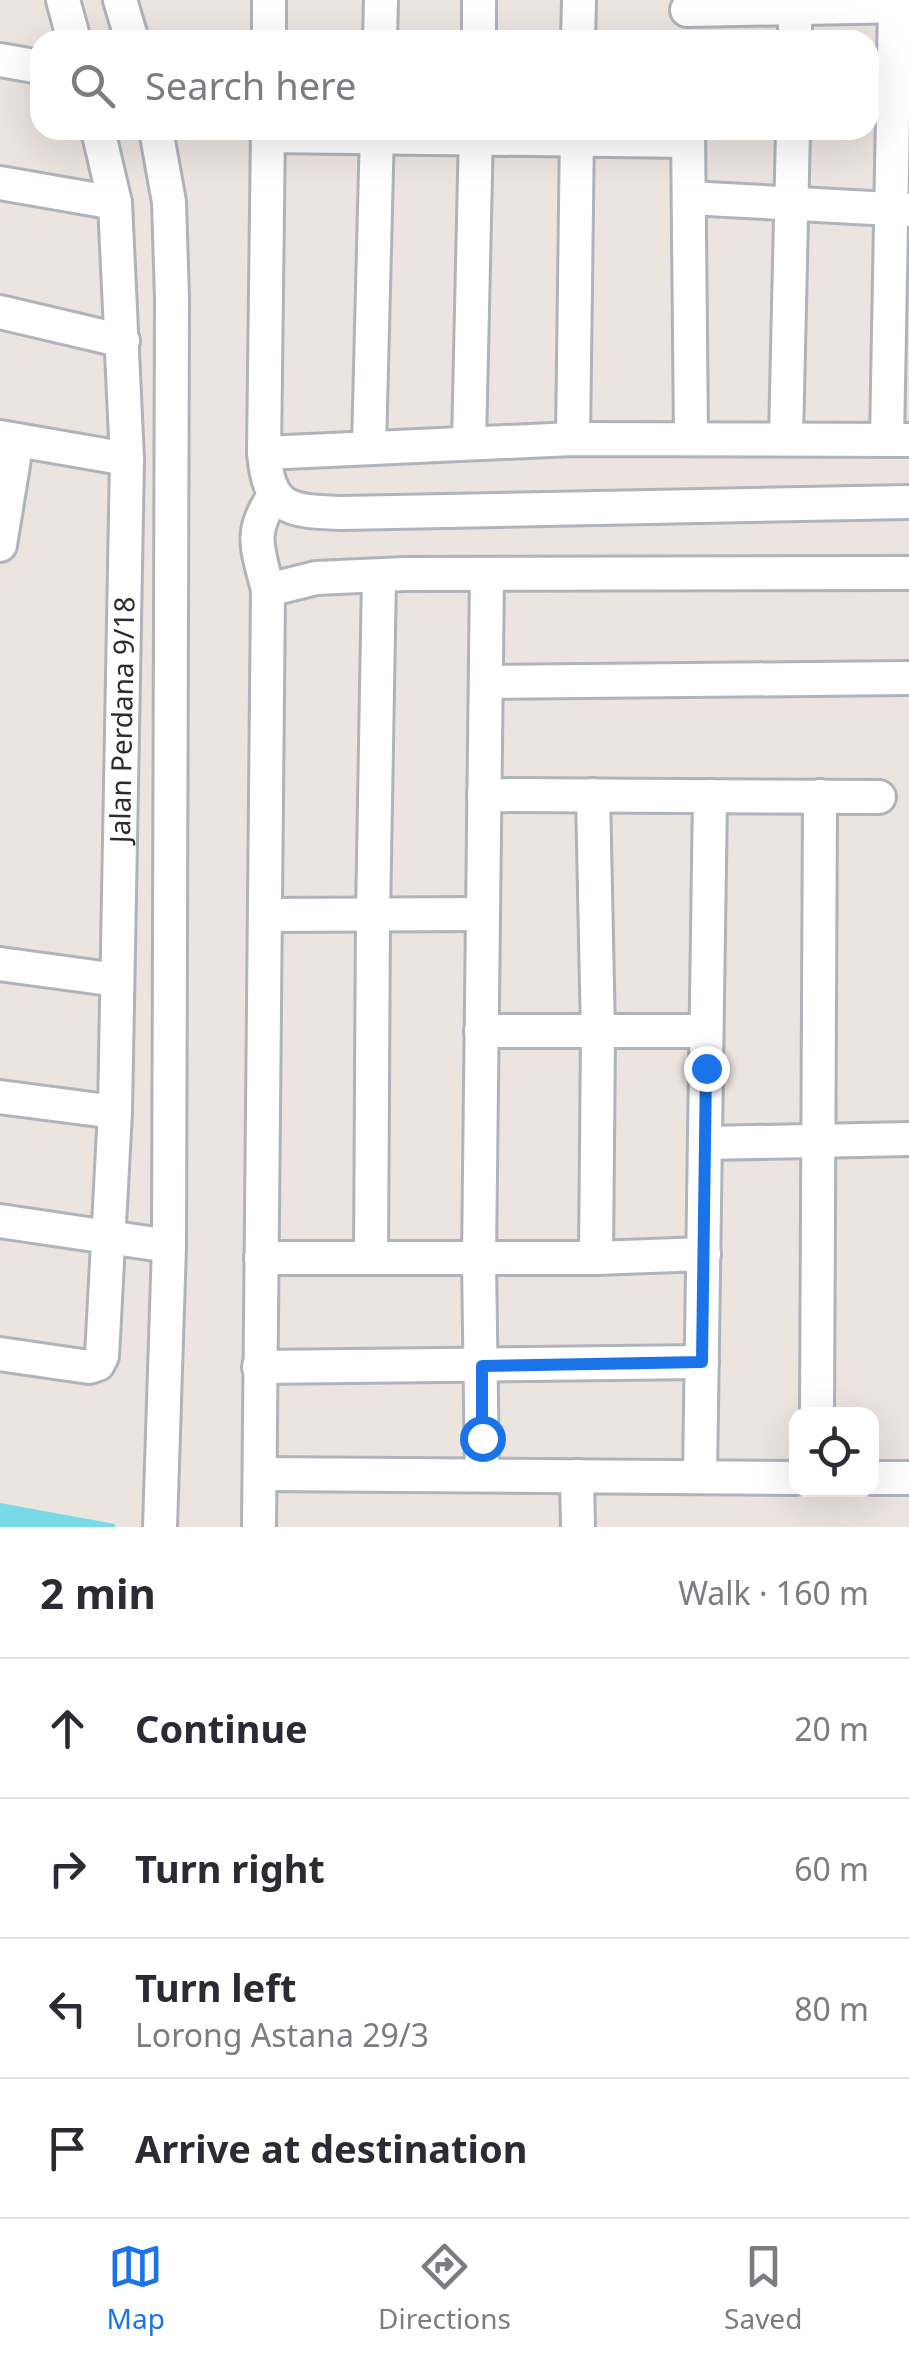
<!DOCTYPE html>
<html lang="en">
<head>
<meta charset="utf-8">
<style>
  body { margin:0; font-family:"Noto Sans",sans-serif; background:#f2f2f3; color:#2b2b33 }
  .controls { position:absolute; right:30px; bottom:30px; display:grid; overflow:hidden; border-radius:20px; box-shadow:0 10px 40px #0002 }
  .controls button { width:90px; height:90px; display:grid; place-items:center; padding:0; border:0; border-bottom:2px solid #e1e1e2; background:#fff; color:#2b2b33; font:50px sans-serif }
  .stop { position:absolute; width:30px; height:30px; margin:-22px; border:8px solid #1a73e8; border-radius:50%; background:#fff }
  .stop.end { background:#1a73e8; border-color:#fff; box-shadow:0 2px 10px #0008 }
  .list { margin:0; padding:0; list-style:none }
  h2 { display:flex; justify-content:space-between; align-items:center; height:130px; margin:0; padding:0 40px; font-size:42px }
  h2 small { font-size:32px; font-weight:400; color:#7c7c81 }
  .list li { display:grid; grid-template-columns:65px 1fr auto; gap:30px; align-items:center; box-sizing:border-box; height:140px; padding:0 40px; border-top:2px solid #e1e1e2 }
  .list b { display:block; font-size:38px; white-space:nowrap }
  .list p { margin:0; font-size:32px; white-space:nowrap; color:#7c7c81 }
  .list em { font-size:32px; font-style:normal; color:#7c7c81 }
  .icon { flex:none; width:55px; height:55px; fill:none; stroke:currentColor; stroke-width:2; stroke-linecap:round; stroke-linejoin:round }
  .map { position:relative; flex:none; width:909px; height:1527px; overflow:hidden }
  .search { position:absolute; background:#fff; box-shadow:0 10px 40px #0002; left:30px; right:30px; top:30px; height:110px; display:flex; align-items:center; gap:25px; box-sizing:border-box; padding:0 35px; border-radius:30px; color:#7c7c81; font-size:38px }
  .sheet { height:690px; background:#fff }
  nav { display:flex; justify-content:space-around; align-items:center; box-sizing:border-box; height:140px; border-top:2px solid #e1e1e2; background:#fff; font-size:28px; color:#7c7c81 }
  nav a { display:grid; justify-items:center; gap:5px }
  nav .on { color:#1a73e8 }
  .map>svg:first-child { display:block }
  .water { fill:#79dae7 }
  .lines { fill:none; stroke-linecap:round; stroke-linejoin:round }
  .minor-casing { stroke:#afb3bb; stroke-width:38 }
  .minor { stroke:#fff; stroke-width:32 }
  .route { stroke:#1a73e8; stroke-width:12 }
  .labels { text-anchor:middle; stroke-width:8; stroke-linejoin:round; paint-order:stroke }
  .street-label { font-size:28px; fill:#2c2c2c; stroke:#fff }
</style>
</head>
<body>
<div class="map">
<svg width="909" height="1527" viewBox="0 0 909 1527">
  <rect width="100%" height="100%" fill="#ece4df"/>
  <polygon class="water" points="0,1503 115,1524 115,1527 0,1527"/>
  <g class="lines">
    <defs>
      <g id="minor">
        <polyline points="63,0 74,40"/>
        <polyline points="120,0 132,40"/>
        <polyline points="687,10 909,6"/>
        <polyline points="269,40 269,0"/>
        <polyline points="380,40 381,0"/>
        <polyline points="479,40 479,0"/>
        <polyline points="578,40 579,0"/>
        <polyline points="795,40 795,6"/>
        <polyline points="0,60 40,67"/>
        <polyline points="156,130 169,202 172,299 169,1246 160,1527"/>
        <path d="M268,130L264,453C269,511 290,511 342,513L909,502"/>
        <polyline points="688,130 691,437"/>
        <polyline points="267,136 688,141"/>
        <polyline points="0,183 115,203"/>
        <polyline points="689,198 909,210"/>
        <polyline points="0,312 123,341"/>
        <polyline points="0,437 127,459"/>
        <polyline points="786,438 793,130"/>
        <polyline points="573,439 577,130"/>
        <polyline points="887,440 895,6"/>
        <polyline points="469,443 476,130"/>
        <polyline points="369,447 377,130"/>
        <polyline points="264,453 573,439 909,440"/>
        <polyline points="0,545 17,440"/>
        <polyline points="268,590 316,578 405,574 909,573"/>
        <polyline points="486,682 909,678"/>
        <polyline points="484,795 879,797"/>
        <polyline points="593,795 598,1033 596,1258"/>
        <polyline points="266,915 483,914"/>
        <polyline points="0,964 117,980"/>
        <polyline points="481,1031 706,1031"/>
        <polyline points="0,1097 115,1112"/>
        <polyline points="707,1143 909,1139"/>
        <polyline points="0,1221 169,1246"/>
        <polyline points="371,1257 373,915 379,576"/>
        <polyline points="261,1258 596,1258 704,1254"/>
        <path id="s1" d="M0,1354L89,1367L98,1364L102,1356L115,1112L127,459L115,203L98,130"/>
        <polyline points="259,1367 702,1362"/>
        <polyline points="817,1414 820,796"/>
        <polyline points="260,1474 796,1478"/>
        <polyline points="482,1474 479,1258 487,574"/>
        <polyline points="577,1476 578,1527"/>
        <polyline points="700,1476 710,796"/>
        <polyline points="872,1478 909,1478"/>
        <path d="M259,1527L268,590C258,549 248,533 274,496"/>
      </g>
    </defs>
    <use href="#minor" class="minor-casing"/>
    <use href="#minor" class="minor"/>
  </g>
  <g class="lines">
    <polyline class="route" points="482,1438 482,1366 702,1362 706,1068"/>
  </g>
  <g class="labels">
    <g class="street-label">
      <text dy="10" stroke="none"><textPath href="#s1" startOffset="745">Jalan Perdana 9/18</textPath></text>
    </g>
  </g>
</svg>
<div class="controls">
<button><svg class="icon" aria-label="locate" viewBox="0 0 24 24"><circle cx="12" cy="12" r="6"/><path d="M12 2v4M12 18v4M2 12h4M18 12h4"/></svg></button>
</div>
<div class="stop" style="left:482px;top:1438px"></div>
<div class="stop end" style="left:706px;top:1068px"></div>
<div class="search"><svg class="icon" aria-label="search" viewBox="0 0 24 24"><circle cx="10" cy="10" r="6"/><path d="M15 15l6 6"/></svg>Search here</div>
</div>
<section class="sheet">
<h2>2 min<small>Walk · 160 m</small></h2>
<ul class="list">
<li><svg class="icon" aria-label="ahead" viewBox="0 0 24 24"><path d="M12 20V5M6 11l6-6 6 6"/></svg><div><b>Continue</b></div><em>20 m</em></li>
<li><svg class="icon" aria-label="right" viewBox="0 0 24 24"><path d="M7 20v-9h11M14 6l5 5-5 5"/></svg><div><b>Turn right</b></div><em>60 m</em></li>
<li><svg class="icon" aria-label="left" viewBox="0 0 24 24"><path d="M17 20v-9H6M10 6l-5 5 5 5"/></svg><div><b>Turn left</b><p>Lorong Astana 29/3</p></div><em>80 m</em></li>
<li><svg class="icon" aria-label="arrive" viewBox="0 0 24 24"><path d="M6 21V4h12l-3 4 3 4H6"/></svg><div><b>Arrive at destination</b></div></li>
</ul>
</section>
<nav>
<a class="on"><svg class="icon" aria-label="map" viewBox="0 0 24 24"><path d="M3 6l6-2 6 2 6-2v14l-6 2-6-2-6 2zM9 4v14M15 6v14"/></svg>Map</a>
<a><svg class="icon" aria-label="directions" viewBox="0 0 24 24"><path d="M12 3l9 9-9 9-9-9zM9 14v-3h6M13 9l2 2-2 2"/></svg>Directions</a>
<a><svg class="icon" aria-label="saved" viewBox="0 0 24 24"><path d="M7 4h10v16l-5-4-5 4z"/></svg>Saved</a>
</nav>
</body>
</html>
